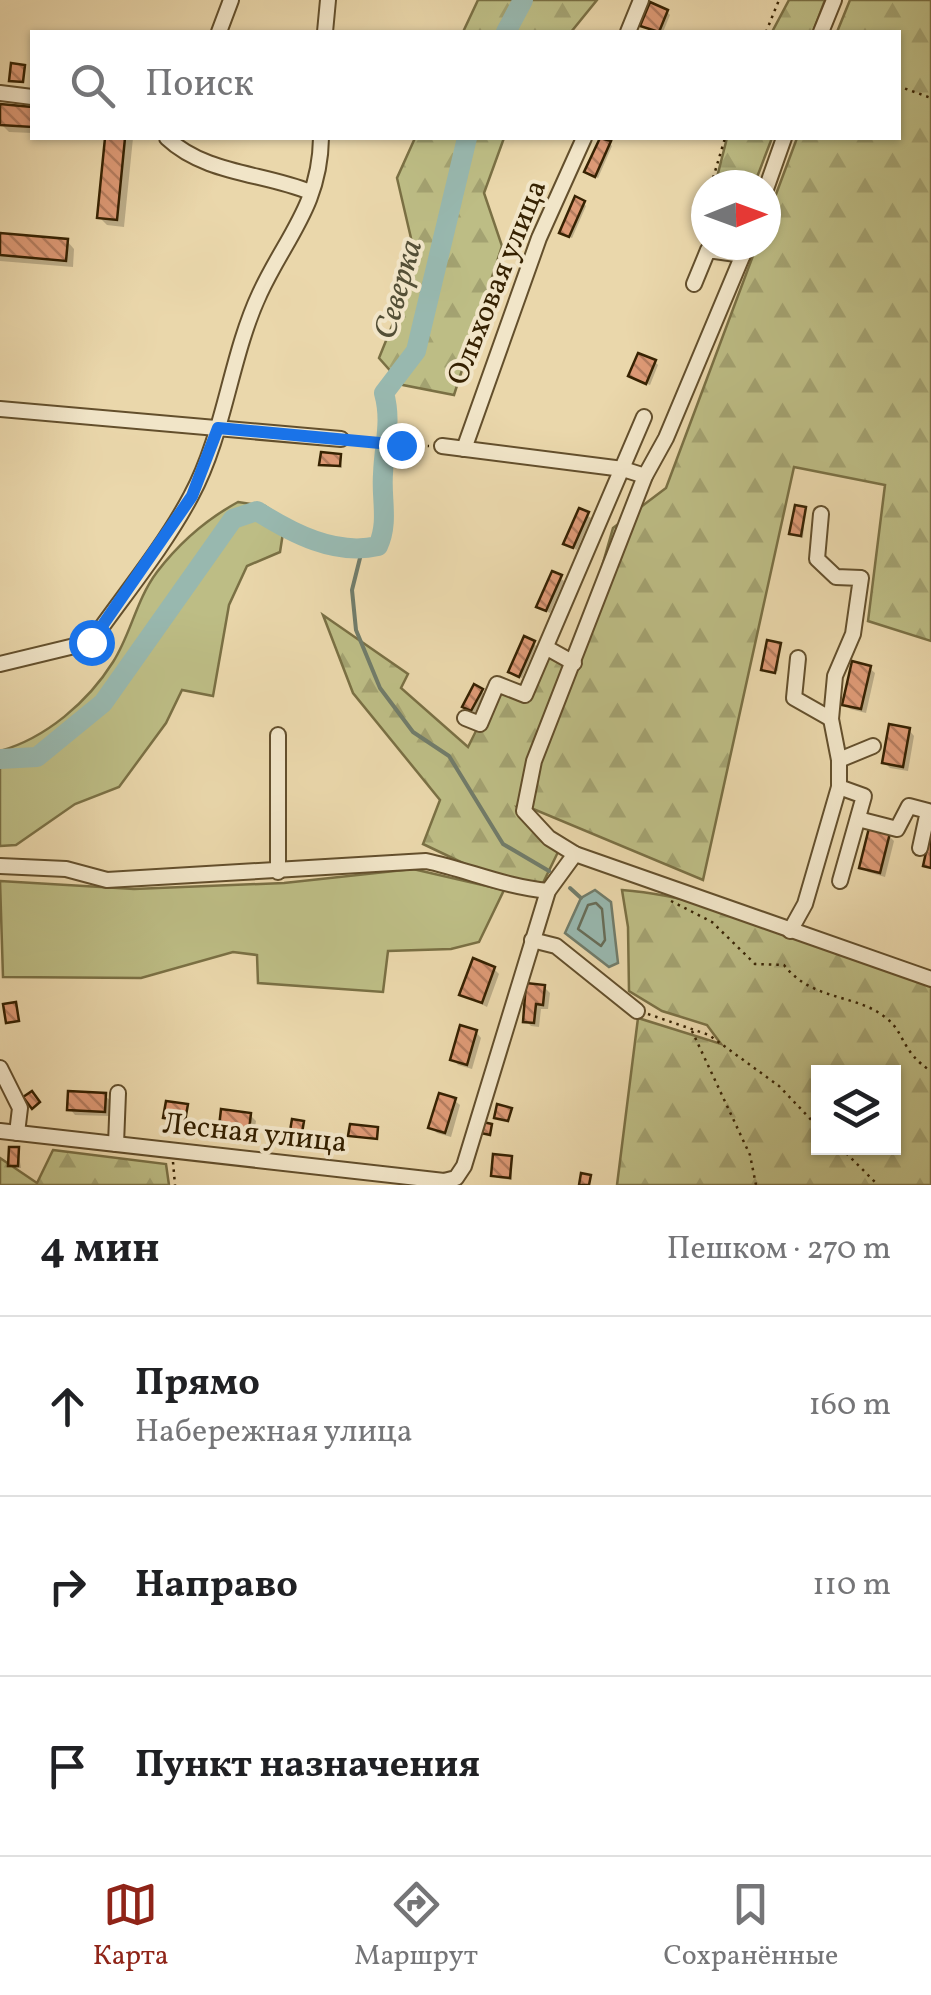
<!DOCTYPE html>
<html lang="ru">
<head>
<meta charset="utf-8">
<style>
  body { margin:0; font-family:Vollkorn,serif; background:#f6f6f6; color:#202124 }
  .controls { position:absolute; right:30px; bottom:30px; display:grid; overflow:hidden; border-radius:0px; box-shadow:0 2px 8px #0004 }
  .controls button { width:90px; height:90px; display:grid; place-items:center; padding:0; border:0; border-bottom:2px solid #e0e0e0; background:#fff; color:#202124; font:50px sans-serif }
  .compass { position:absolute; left:691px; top:170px; width:90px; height:90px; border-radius:50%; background:#fff; box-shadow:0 2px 8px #0004; rotate:89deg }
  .stop { position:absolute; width:30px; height:30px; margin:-22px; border:8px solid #1a73e8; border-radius:50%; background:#fff }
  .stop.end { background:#1a73e8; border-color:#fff; box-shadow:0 2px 10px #0008 }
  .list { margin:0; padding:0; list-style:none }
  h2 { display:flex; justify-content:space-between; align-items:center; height:130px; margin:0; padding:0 40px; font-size:42px }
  h2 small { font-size:32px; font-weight:400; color:#757577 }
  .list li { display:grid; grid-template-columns:65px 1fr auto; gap:30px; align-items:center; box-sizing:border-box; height:180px; padding:0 40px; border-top:2px solid #e0e0e0 }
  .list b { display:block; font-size:38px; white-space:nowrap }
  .list p { margin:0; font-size:32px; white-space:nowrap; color:#757577 }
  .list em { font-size:32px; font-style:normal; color:#757577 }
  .icon { flex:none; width:55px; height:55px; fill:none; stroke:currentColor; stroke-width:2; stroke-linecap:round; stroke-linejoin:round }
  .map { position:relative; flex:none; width:931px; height:1185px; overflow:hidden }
  .search { position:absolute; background:#fff; box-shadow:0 2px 8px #0004; left:30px; right:30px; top:30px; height:110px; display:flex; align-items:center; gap:25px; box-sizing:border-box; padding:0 35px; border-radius:0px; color:#757577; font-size:38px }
  .sheet { height:670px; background:#fff }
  nav { display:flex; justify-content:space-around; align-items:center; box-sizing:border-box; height:140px; border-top:2px solid #e0e0e0; background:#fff; font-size:28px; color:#757577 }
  nav a { display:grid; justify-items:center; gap:5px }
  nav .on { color:#8f2418 }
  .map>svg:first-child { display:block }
  .green { fill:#bdbd85; stroke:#7a7044; stroke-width:2.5 }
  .forest { fill:url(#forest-firs); stroke:#7a7044; stroke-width:2.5; fill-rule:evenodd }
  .water { fill:#98b8af; stroke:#717c6a; stroke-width:2.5 }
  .shadow { fill:#0003 }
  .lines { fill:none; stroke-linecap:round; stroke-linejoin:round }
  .shore { stroke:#676d58; stroke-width:2.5 }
  .stream { stroke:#717c6a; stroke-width:4 }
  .river { stroke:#98b8af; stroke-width:20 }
  .building { fill:url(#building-back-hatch); stroke:#362202; stroke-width:2.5 }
  .minor-casing { stroke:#634f2c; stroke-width:18 }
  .path { stroke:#362202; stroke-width:2.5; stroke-dasharray:2.5 5; stroke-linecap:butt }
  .minor { stroke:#f1e5c8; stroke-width:14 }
  .route { stroke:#1a73e8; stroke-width:12 }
  .labels { text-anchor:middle; stroke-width:8; stroke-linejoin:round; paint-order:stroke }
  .street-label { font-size:30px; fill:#362202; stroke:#f1e5c8 }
  .water-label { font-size:32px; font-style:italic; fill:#534f36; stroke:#f1e5c8 }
</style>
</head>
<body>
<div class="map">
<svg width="931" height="1185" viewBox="0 0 931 1185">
  <defs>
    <pattern id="forest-firs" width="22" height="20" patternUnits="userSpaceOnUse" patternTransform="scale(2.5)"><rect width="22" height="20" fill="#bdbd85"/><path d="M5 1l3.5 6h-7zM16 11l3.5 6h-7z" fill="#a3a271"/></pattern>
    <pattern id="building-back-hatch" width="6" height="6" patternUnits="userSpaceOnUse" patternTransform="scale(2.5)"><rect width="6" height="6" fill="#dd9975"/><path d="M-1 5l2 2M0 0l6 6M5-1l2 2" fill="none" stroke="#b47c5e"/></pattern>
  </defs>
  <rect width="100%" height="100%" fill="#ead7ab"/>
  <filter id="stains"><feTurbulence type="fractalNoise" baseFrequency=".002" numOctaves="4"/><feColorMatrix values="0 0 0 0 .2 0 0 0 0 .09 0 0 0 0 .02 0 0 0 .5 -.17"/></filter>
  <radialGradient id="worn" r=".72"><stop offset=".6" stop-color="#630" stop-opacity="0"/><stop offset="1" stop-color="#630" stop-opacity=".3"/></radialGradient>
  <g class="green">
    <path d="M238,502L265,506L285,520L280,552L247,566L229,605L213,696L182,690L166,723L119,787L75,804L16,845L0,846V751C46,738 88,702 113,662C131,634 136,600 157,572C180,542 205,520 238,502Z"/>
    <polygon points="413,869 504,890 479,942 451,949 388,951 383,992 258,983 257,955 233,952 141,978 3,977 0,881 134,889 284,883"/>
  </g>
  <g class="forest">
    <polygon points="478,0 597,0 571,32 463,32"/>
    <polygon points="789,0 825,0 813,32 772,32"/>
    <polygon points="850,0 931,0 931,641 868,621 885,485 794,467 703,880 531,808 517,807 558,852 542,885 488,875 423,844 440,800 353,693 323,615 408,674 401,688 468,747 498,687 526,698 547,652 573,668 613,528 666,488 757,245 766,245 766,221 797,138 898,138 898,32 837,32"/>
    <polygon points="415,138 504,138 484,193 502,246 454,395 403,385 379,358 417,264 397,178"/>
    <polygon points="727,138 772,138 754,185 715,185"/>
    <path d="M622,890C726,897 828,956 931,981V1185H617L638,1018L721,1044L707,1025L662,1011L629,991L628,927ZM818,1072H894V1148H818Z"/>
    <polygon points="53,1150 166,1164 169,1185 0,1185 0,1158 37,1183"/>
  </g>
  <polygon class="water" points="595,890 611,902 618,963 609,967 565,933 581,898"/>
  <g class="shadow">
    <polygon points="667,12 670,15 663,32 643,25"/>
    <polygon points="2,107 32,109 32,133 9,132 1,124"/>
    <polygon points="107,138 133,138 124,227 107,225 99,217"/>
    <polygon points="609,143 612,146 598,178 590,174"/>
    <polygon points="583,203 586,206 572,238 565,235"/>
    <polygon points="0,236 67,241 74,249 73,267 0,261"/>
    <polygon points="655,362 658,365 650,385 634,379"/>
    <polygon points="340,456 342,468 322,464"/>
    <polygon points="805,509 803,538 795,536 792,533"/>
    <polygon points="580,511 591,518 577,550 569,546"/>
    <polygon points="553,574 564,581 550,613 542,609"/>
    <polygon points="533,643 536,646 522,678 514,675"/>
    <polygon points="780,646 778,671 764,668"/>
    <polygon points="869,668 875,673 866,713 850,709 845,704"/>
    <polygon points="481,691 484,694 475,713 469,709"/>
    <polygon points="909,730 914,736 908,771 890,768 884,762"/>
    <polygon points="889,836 894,841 885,877 868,872 862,867"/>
    <polygon points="494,969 499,974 487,1007 462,994"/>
    <polygon points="544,987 550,993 548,1009 541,1009 539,1027 531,1026 526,1021"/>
    <polygon points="476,1032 481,1038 472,1069 458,1065 453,1059"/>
    <polygon points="105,1096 111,1101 110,1116 75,1115 70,1109"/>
    <polygon points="454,1100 460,1105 451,1137 437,1133 431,1127"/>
    <polygon points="186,1106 188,1123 166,1118"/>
    <polygon points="250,1115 256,1121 254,1135 227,1132 221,1126"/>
    <polygon points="18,1150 21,1168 14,1168 10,1165"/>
    <polygon points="511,1158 512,1180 497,1178 493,1175"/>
  </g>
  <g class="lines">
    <polygon class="shore" points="596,903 602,909 605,940 601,946 578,929 588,905"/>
    <g class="stream">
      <polyline points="362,550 352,590 356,630 380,688 413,732 449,756 503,844 549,871"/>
      <polyline points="570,888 581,898"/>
    </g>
    <g class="river">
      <polyline points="506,32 523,0"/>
      <path d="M0,759L37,757L103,703L233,519L257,511C292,533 335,556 378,546C389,522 381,499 383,474C384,444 392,422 384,393L416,351L467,138"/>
    </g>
  </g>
  <g class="building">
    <polygon points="650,2 668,10 659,32 640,26"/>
    <polygon points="11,63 25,65 23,82 9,81"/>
    <polygon points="0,104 32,107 32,127 0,125"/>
    <polygon points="105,138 125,138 117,220 97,218"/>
    <polygon points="600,138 611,141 595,177 584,172"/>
    <polygon points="575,196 585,201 569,237 559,233"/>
    <polygon points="0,233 68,239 66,261 0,255"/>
    <polygon points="638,353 656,360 646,384 628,376"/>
    <polygon points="321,452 341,454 340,466 319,465"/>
    <polygon points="795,505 806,507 801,536 789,534"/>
    <polygon points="579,508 589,512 573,548 563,544"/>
    <polygon points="552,571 562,575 546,611 536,607"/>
    <polygon points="524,636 535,641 519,677 508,672"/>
    <polygon points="767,640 781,643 775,673 761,670"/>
    <polygon points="852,661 871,666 861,709 842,705"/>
    <polygon points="474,684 483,689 471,711 462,707"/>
    <polygon points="889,724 910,728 903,767 882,763"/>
    <polygon points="869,828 890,833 880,873 859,868"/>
    <polygon points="931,829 931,868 923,866"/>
    <polygon points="473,958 495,967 482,1003 459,995"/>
    <polygon points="526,983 545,985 543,1005 536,1004 534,1023 523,1022"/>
    <polygon points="16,1002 19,1021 6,1023 3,1004"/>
    <polygon points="460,1025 477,1030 467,1065 450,1060"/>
    <polygon points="32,1091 40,1102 32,1109 23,1097"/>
    <polygon points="68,1091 106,1093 105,1112 67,1110"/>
    <polygon points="439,1093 456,1098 445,1133 428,1128"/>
    <polygon points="166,1101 188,1104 185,1121 163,1118"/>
    <polygon points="497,1104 512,1108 508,1121 494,1118"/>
    <polygon points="221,1109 251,1113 249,1131 219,1127"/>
    <polygon points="292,1119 304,1121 302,1133 290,1131"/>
    <polygon points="483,1122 492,1124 490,1135 481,1133"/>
    <polygon points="350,1124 378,1127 377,1139 348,1136"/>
    <polygon points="9,1147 19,1147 18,1166 8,1166"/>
    <polygon points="493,1154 512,1156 510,1178 491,1176"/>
    <polygon points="581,1173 591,1175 589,1185 579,1185"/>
  </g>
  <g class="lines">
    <defs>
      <g id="minor">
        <polyline points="219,32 231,0"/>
        <polyline points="325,32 328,0"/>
        <polyline points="628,32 641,0"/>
        <polyline points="821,32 834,0"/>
        <polyline points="0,93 32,97"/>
        <path d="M167,138C205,174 264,173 310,192"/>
        <polyline points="766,189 784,138"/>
        <polyline points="747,245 666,438 645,476 534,761 524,811 549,838 575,854 931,979"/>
        <polyline points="694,284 708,250 743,255"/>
        <polyline points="0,409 341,439"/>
        <polyline points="442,446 623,469 645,476"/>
        <polyline points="464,449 539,238 584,138"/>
        <polyline points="547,648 574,663"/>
        <polyline points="798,658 794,698 831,719"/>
        <path d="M0,664L91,642C124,595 164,547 191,496C225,433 230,357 260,293C286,237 320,205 321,138"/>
        <polyline points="465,718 480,724 497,684 525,695 644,417"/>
        <polyline points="278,735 278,872"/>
        <polyline points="839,760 873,746"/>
        <polyline points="839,787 864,796 840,881"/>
        <polyline points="858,819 897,829 909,806 928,811 920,848"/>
        <path d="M0,866L66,869L107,880L426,861C468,870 505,887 548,891"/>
        <polyline points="790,931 805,904 839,787 839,760 831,719 835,676 853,634 861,578 836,577 817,559 821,514"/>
        <polyline points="532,940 556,946 637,1011"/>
        <polyline points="0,1068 20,1108 17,1133"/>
        <polyline points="0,1131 444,1181 456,1178 464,1166 548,891 575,854"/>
        <polyline points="116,1144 118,1093"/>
      </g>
    </defs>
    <use href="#minor" class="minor-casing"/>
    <g class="path">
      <polyline points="766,32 779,0"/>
      <polyline points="898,86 931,98"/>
      <polyline points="711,185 725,138"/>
      <polyline points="353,440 429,446"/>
      <path d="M671,901L712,922L755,964L784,965C813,1002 856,993 886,1018C905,1032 901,1052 931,1071"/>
      <polyline points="648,1014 709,1035 779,1086 818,1127"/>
      <polyline points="692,1031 750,1155 756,1185"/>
      <polyline points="841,1148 878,1185"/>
      <polyline points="173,1162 175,1185"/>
    </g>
    <use href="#minor" class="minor"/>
  </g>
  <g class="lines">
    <polyline class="route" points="91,642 192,496 218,428 401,445"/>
  </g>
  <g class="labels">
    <g class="street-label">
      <text transform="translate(496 282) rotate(-68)" y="10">Ольховая улица</text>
      <text transform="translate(255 1132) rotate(6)" y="10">Лесная улица</text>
    </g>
    <g class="water-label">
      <text transform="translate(397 289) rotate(-74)" y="11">Северка</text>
    </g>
  </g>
  <rect width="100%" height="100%" filter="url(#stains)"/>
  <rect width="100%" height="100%" fill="url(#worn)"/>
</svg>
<div class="controls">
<button><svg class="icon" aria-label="layers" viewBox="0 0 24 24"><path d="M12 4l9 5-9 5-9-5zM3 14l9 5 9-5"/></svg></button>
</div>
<svg class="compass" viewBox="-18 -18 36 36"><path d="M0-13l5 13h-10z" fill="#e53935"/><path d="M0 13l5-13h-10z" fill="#757577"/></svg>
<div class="stop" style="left:91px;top:642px"></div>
<div class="stop end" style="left:401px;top:445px"></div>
<div class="search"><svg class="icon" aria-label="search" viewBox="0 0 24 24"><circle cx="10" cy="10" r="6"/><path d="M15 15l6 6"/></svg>Поиск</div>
</div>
<section class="sheet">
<h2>4 мин<small>Пешком · 270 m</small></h2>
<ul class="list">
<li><svg class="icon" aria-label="ahead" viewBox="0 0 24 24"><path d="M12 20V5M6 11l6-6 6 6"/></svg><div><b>Прямо</b><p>Набережная улица</p></div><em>160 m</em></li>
<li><svg class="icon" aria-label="right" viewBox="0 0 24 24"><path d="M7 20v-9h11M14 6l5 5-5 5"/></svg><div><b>Направо</b></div><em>110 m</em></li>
<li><svg class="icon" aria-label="arrive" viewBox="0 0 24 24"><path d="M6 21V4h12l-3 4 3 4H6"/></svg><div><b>Пункт назначения</b></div></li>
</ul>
</section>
<nav>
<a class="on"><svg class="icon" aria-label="map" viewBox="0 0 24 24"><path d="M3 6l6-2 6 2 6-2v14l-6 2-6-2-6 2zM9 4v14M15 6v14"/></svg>Карта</a>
<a><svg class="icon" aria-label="directions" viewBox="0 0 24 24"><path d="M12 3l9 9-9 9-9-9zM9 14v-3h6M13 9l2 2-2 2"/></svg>Маршрут</a>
<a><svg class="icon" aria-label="saved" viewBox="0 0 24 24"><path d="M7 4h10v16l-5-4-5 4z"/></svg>Сохранённые</a>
</nav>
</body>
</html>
